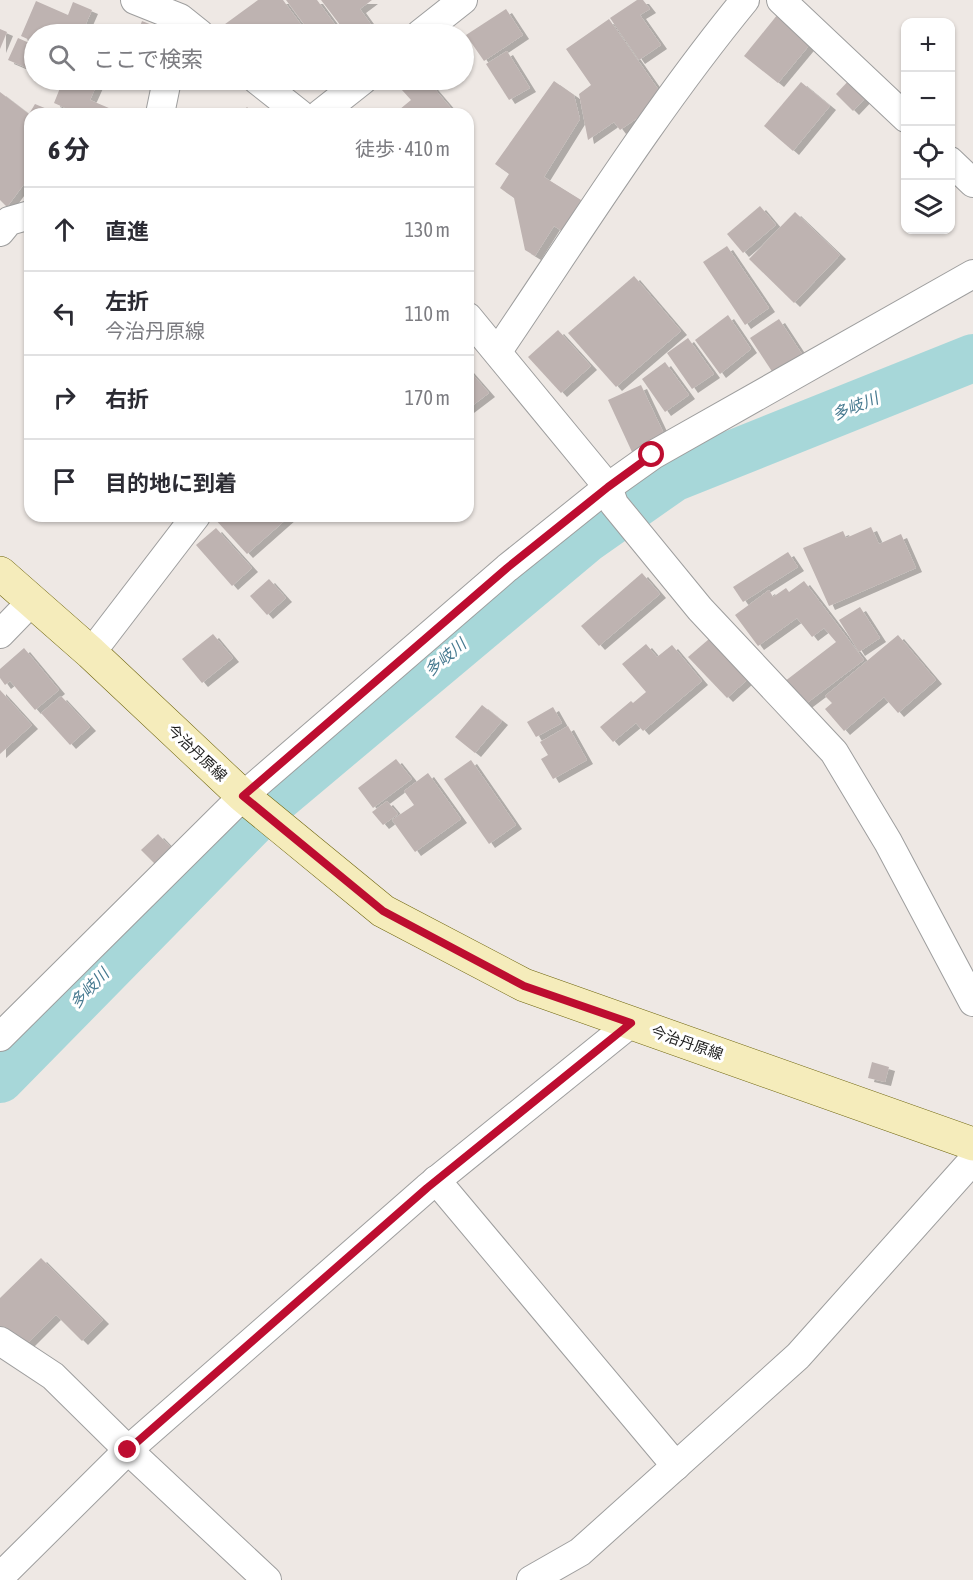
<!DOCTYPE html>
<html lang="ja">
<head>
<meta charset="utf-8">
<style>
  body { margin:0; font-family:"Asap Condensed","Noto Sans JP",sans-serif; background:#f2f2f3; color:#2b2b33 }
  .controls { position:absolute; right:18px; top:18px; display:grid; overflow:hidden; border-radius:12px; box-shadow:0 2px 4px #0004 }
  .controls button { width:54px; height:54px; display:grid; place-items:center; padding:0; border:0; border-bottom:2px solid #e1e1e2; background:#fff; color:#2b2b33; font:30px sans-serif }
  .stop { position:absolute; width:18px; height:18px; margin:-14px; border:4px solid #bd0d30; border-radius:50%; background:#fff }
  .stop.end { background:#bd0d30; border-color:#fff; box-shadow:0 2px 6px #0008 }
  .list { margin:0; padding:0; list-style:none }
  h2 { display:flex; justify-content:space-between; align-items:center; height:78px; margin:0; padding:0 24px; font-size:26px }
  h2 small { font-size:20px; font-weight:400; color:#7c7c81 }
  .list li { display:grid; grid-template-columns:39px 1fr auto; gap:18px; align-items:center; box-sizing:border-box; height:84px; padding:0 24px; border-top:2px solid #e1e1e2 }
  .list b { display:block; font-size:22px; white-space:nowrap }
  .list p { margin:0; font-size:20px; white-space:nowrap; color:#7c7c81 }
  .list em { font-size:20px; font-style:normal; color:#7c7c81 }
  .icon { flex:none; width:33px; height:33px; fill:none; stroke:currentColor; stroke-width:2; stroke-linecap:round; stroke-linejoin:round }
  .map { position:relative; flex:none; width:973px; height:1580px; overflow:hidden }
  .search { position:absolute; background:#fff; box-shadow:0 2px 4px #0004; left:24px; top:24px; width:450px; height:66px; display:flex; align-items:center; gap:15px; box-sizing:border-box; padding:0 21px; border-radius:33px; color:#7c7c81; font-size:22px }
  .panel { position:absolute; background:#fff; box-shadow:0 2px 4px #0004; left:24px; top:108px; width:450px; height:414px; border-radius:18px }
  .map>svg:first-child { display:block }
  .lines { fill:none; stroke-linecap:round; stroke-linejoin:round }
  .river { stroke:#a7d7d9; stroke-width:48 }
  .building { fill:#beb3b1; filter:url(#shadow) }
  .street-casing { stroke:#9e9e9e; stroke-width:30 }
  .secondary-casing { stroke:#6d640c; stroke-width:34 }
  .street { stroke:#fff; stroke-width:28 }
  .secondary { stroke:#f5ecbb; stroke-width:33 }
  .route { stroke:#bd0d30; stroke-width:8 }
  .labels { text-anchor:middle; stroke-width:6; stroke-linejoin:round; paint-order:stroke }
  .street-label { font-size:15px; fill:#1d1d1d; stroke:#fff }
  .water-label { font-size:16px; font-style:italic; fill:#477a90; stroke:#fff }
</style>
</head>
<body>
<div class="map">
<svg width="973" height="1580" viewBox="0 0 973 1580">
  <defs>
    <filter id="shadow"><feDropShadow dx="6" dy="4" stdDeviation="0" flood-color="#0004"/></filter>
  </defs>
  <rect width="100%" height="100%" fill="#eee8e4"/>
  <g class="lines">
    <polyline class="river" points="0,1079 271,803 586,539 673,478 973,358"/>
  </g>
  <g class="building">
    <polygon points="258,0 283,0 308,34 226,34 221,27"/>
    <polygon points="286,0 317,0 342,34 311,34"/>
    <polygon points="321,0 372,0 360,9 373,27 363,34 347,34"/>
    <polygon points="637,0 643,0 650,9 640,15 661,45 639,60 610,18"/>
    <polygon points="36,1 68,15 73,2 92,10 85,26 106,34 34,34 34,42 21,36"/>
    <polygon points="506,9 523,35 484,61 466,35"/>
    <polygon points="778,14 812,42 778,83 744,56"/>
    <polygon points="609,19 665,99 620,130 614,122 588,140 579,94 591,85 566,49"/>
    <polygon points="142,21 170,32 169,34 137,34"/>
    <polygon points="0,29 7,32 0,49"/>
    <polygon points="18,38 34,45 34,71 8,60"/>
    <polygon points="507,51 530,88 509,100 486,64"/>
    <polygon points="852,77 870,93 853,111 836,94"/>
    <polygon points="53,80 99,80 90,100 123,114 79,114 54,103 62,83"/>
    <polygon points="393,80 427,80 456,114 394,114 411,100"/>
    <polygon points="554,81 574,95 580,119 544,177 581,200 562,231 554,226 535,256 525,250 514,198 500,188 509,174 495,164"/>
    <polygon points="801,82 830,106 793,151 764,126"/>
    <polygon points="0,92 30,115 30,176 7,207 0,200"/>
    <polygon points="35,104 59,114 29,114"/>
    <polygon points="247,107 254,114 240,114"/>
    <polygon points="760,206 776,225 743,253 727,234"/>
    <polygon points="795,212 840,255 794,303 749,259"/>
    <polygon points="727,246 769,308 745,325 703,262"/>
    <polygon points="634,276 681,331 616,387 568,333"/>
    <polygon points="728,315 751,349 720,374 695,340"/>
    <polygon points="779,319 802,354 773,373 750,338"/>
    <polygon points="558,330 591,366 561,393 528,357"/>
    <polygon points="688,338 714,374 692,389 667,353"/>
    <polygon points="665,362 689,395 665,412 642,379"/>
    <polygon points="468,369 489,393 468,409"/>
    <polygon points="641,385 665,436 632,452 608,400"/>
    <polygon points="217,516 290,516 247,554 214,518"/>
    <polygon points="871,527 879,544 901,534 916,568 829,606 803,548 843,531 846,538"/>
    <polygon points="216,528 252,568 232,586 196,545"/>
    <polygon points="788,552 798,567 743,602 733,587"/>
    <polygon points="642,573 660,594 599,646 581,626"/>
    <polygon points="269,579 286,598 267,615 250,596"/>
    <polygon points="804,581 864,660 799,709 780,685 836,642 824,628 812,637 797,618 758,646 735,615 769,590 773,597 786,588 789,592"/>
    <polygon points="860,607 880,638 859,652 839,620"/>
    <polygon points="213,634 233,658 202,683 182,659"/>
    <polygon points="898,635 936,680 898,713 884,697 844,731 825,709 832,703 825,696"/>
    <polygon points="709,639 747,680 727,698 688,657"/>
    <polygon points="646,644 657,657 672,645 702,681 643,731 636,723 613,742 600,727 631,701 633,703 646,692 622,664"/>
    <polygon points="24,648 59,690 35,710 10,681 5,685 0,678 0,669"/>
    <polygon points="0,690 32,725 0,754"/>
    <polygon points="61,696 90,727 70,745 41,713"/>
    <polygon points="482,705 502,721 475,753 455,737"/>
    <polygon points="553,707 562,723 536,737 527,722"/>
    <polygon points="568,726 587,760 553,779 541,759 548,755 540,742"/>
    <polygon points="396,759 412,779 373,808 358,788"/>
    <polygon points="471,760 516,825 489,844 444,779"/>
    <polygon points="428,773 461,819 415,852 392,820 414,805 404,791"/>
    <polygon points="387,801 398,814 383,825 372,812"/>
    <polygon points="158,834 176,853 160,869 141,850"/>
    <polygon points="872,1062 889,1067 885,1082 868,1078"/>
    <polygon points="41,1258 103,1320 82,1341 56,1315 21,1350 0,1330 0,1298"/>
  </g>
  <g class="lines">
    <defs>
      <g id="street">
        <polyline points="135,0 180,18 200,34"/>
        <polyline points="781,0 906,118"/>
        <polyline points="420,34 463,0"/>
        <polyline points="257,80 300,114"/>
        <polyline points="160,114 167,80"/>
        <polyline points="320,114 363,80"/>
        <polyline points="950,161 973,183"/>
        <polyline points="0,232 9,221 30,215"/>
        <polyline points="468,317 608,487 614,504 700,609 834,752 888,842 973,1002"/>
        <path d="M498,351C578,233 654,111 745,0"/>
        <polyline points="0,634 32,601"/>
        <polyline points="91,653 196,516"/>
        <polyline points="0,1037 243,796 507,568 608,487 653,455 973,274"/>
        <polyline points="436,1180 676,1466"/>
        <polyline points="0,1341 53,1376 128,1450 267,1580"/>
        <polyline points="0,1577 128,1450 427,1188 631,1023"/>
        <polyline points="531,1580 580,1552 798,1356 973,1160"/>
      </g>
      <polyline id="secondary" points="0,573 91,653 243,796 383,911 524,985 973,1144"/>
    </defs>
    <use href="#street" class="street-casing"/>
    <use href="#secondary" class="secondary-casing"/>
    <use href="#street" class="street"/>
    <use href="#secondary" class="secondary"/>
  </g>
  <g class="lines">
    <polyline class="route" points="128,1450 427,1188 631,1023 524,986 383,911 243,796 507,568 608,487 652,455"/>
  </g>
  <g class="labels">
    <g class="street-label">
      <text transform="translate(197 753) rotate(43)" y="5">今治丹原線</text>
      <text transform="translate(687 1043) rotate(19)" y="5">今治丹原線</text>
    </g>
    <g class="water-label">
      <text transform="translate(855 406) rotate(-22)" y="6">多岐川</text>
      <text transform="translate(445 657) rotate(-40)" y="6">多岐川</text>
      <text transform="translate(89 988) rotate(-46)" y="6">多岐川</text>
    </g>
  </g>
</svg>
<div class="controls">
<button>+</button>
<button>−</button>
<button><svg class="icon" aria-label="locate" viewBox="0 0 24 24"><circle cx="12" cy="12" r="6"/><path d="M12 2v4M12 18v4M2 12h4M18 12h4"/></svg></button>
<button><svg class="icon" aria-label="layers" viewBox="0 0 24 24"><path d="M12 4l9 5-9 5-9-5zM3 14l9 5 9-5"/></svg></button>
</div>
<div class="stop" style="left:652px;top:455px"></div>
<div class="stop end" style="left:128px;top:1450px"></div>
<div class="search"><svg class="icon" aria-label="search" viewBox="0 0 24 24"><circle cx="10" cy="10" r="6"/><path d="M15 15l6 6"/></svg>ここで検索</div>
<section class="panel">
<h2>6 分<small>徒歩 · 410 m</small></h2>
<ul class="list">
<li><svg class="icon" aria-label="ahead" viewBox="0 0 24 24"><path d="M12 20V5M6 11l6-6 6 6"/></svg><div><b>直進</b></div><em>130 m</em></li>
<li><svg class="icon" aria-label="left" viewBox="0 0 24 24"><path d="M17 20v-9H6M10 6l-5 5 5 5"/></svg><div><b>左折</b><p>今治丹原線</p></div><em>110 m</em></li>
<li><svg class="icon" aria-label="right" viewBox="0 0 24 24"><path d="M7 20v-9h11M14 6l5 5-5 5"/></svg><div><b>右折</b></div><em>170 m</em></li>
<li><svg class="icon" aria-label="arrive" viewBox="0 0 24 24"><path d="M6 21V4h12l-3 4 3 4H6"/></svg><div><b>目的地に到着</b></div></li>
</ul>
</section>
</div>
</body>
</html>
